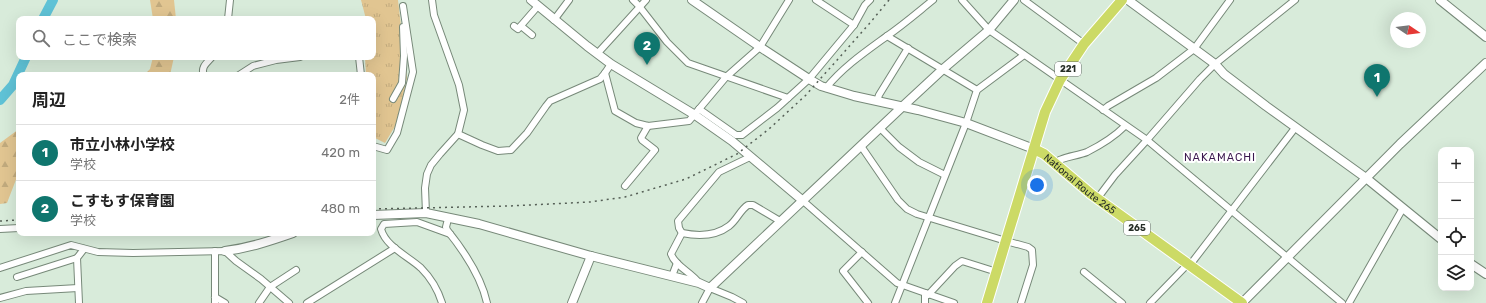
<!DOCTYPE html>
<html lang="ja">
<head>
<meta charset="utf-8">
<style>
  body { margin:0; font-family:Rubik,"Noto Sans JP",sans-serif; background:#f2f2f2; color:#222 }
  .controls { position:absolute; right:12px; bottom:12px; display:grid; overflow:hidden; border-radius:8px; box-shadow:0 4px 16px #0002 }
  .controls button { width:36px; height:36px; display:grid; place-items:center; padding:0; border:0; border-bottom:1px solid #e0e0e0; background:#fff; color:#222; font:20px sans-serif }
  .compass { position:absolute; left:1390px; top:12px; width:36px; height:36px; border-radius:50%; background:#fff; box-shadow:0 4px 16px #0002; rotate:103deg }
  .you { position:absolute; left:1037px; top:185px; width:14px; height:14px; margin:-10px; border:3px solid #fff; border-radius:50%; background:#1a73e8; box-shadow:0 0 0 6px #1a73e833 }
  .badge { display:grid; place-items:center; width:26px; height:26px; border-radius:50%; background:#0f766e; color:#fff; font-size:13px; font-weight:700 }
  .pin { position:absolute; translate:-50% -33px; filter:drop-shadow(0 1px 2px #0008) }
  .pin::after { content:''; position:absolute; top:21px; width:14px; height:12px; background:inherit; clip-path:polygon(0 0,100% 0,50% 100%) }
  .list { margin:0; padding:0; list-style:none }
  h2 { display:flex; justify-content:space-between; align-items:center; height:52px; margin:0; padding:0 16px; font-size:17px }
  h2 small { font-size:13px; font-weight:400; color:#767676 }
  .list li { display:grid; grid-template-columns:26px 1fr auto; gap:12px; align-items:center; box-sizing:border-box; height:56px; padding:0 16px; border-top:1px solid #e0e0e0 }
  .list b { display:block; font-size:15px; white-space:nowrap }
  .list p { margin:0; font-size:13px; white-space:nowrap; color:#767676 }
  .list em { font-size:13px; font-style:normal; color:#767676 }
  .icon { flex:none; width:22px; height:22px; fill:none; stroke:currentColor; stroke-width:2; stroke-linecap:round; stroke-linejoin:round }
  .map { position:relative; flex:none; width:1486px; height:303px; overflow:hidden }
  .search { position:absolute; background:#fff; box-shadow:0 4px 16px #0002; left:16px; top:16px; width:360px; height:44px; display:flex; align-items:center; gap:10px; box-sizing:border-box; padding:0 14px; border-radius:8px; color:#767676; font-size:15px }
  .panel { position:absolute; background:#fff; box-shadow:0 4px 16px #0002; left:16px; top:72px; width:360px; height:164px; border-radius:8px }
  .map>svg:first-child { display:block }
  .forest { fill:url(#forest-firs) }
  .park { fill:url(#park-tufts) }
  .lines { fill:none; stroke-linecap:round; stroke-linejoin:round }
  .river { stroke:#5fc2d6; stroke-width:10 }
  .minor-casing { stroke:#778979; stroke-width:8 }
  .tertiary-casing { stroke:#778979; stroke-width:10 }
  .trunk-casing { stroke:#fff; stroke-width:12 }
  .minor { stroke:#fff; stroke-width:6 }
  .tertiary { stroke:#fff; stroke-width:8 }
  .trunk { stroke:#ccda66; stroke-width:10 }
  .rail { stroke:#555f56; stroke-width:1.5; stroke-dasharray:2 4; stroke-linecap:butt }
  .labels { text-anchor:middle; stroke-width:4; stroke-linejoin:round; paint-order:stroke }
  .shield { fill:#fff; stroke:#676c68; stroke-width:1 }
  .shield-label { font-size:9px; font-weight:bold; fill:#262d27 }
  .street-label { font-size:10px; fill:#262d27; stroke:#fff }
  .neighbourhood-label { font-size:11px; letter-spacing:1px; fill:#3b184f; stroke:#fff }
</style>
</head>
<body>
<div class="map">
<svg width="1486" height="303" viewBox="0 0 1486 303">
  <defs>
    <pattern id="forest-firs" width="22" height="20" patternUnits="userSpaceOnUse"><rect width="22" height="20" fill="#e1c591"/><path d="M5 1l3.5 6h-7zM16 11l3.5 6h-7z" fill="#c1aa7d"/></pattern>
    <pattern id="park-tufts" width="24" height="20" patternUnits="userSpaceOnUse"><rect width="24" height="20" fill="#e1c591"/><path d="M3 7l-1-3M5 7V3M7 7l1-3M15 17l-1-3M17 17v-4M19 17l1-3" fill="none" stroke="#c1aa7d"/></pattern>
  </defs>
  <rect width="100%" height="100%" fill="#d8ebda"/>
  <g class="forest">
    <polygon points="150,0 174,0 176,19 153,19"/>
    <polygon points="153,57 174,57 170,75 144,75 150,69"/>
    <polygon points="19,129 19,176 17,177 7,203 0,204 0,143"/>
  </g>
  <polygon class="park" points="361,0 398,0 407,78 397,123 385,143 373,137 373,75 366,75 365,57 373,57 373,19 366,19"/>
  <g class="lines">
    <g class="river">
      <polyline points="43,19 53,0"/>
      <polyline points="0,100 13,85 26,57"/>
    </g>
    <defs>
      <g id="minor">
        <polyline points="633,0 639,6 667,42 688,63 788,98"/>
        <polyline points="816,0 854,25"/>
        <polyline points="962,0 989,30 1147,140 1342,303"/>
        <polyline points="1024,0 1084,44"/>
        <polyline points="228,19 230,0"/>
        <polyline points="554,20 569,0"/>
        <polyline points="514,26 518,29 538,6"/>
        <polyline points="521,26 532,35"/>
        <polyline points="887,36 977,90"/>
        <polyline points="597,54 646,0"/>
        <polyline points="359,57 361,75"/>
        <polyline points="605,73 615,111 636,123 648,126 689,121 726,77 760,47 789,0"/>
        <path d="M204,75C200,67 208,62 212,57"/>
        <polyline points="239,75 253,66 276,60 300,57"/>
        <path d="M826,88C843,67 865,52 887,36C903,25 918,12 933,0"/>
        <polyline points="393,99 402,83 404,56 403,27"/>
        <polyline points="877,101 879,95 908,48"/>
        <polyline points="699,109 736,135 742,135 777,108 809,79 854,25 865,5 870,0"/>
        <polyline points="1103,110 1108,106 1156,78 1194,49 1230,0"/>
        <polyline points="880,128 899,147 919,162 945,175"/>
        <polyline points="458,134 482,145 498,151 511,150 527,133 546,106 550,101 600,79 605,73 611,64"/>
        <polyline points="373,146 387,150 397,133 413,72 403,6"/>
        <polyline points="861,146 898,200 907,209 917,214 1006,241 1028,247 1032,250 1033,265 1021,303"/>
        <path d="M750,157L719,172L678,221L679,228L682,233C697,236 716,236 729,226C737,220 740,210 748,205H753L780,221"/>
        <path d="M1055,163C1060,157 1078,156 1087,152C1101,145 1114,137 1125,126"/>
        <polyline points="625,186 655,150 642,140 641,138 648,126"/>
        <polyline points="1097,199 1115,175 1147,140 1200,79 1215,64 1295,0"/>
        <polyline points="802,200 897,283 954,303"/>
        <polyline points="426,213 425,188 427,174 431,165 440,154 458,134 464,110 459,85 434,15 432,0"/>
        <path d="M448,219L446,227L447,230C464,251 481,276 487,303"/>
        <polyline points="0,229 19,228"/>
        <path d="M682,233L671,254C675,266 691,272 699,283"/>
        <polyline points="862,252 843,271 868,303"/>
        <polyline points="0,268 71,245 98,252 133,253 225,251 236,261 261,279 289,303"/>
        <polyline points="1084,272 1122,303"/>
        <polyline points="672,276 677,263"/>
        <polyline points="17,277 77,258"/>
        <polyline points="928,295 955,266 962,261 997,272"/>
        <polyline points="215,297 225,303"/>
        <polyline points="0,298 26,291 78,288"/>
        <polyline points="79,303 77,258 84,249"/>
        <polyline points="215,303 215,251"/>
        <polyline points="259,303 270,287 296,270"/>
        <polyline points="307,303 395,248"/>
        <path d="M442,303C438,290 430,277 421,268C408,256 386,247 381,229L384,224L417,222L450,234"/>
        <polyline points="702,303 710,288 732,297 743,303"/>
        <polyline points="895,303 966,123 977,90 1024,55"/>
        <polyline points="925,303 925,293"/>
        <polyline points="1150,303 1184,268 1193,261 1295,128"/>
        <polyline points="1349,303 1403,208"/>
      </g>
      <g id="tertiary">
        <polyline points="531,0 587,46 611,64 695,115 732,141 802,200"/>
        <polyline points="692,0 760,47 809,79 821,86 854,96 918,110 966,123 1034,149"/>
        <polyline points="1128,0 1215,64 1224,74 1266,106 1366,178 1441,239"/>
        <polyline points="1440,0 1486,37"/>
        <polyline points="373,215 426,213 479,224 591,256 699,283 710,288 902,107 943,69 989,30 1014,0"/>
        <path d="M225,251C249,248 270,241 293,233"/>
        <polyline points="1471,264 1486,274"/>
        <polyline points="572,303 591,256"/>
        <polyline points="1242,303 1400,144 1486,63"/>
      </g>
      <g id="trunk">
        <path id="s1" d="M1034,149L1044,154L1091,194L1242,303"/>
        <polyline points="987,303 1045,112 1060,80 1084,44 1122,0"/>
      </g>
    </defs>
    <use href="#minor" class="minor-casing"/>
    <use href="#tertiary" class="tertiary-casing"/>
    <use href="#trunk" class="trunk-casing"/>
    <use href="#minor" class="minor"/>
    <use href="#tertiary" class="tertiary"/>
    <use href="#trunk" class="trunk"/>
    <g class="rail">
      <polyline points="373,209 509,206 590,202 625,197 686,179 737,154 769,129 806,95 869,24 889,0"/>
      <polyline points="0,221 19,220"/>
    </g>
  </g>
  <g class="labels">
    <g class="shield">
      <rect x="1055" y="62" width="26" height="14" rx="3"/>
      <rect x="1124" y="221" width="26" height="14" rx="3"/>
    </g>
    <g class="shield-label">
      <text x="1068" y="72">221</text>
      <text x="1137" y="231">265</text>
    </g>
    <g class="street-label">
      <text dy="4" stroke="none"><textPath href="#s1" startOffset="58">National Route 265</textPath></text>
    </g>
    <g class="neighbourhood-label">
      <text x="1220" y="161">NAKAMACHI</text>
    </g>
  </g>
</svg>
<div class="controls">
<button>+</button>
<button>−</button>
<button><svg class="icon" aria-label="locate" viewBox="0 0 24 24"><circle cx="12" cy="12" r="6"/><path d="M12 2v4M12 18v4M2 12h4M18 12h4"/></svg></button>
<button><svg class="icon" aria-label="layers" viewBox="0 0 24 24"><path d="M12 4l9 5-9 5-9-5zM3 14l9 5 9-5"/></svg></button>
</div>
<svg class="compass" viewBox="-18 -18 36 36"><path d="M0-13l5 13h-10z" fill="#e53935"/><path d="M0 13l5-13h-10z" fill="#767676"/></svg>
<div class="you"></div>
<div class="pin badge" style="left:1377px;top:97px">1</div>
<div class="pin badge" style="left:647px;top:65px">2</div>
<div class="search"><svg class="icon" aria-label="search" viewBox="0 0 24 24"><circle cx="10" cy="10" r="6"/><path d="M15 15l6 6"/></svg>ここで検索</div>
<section class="panel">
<h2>周辺<small>2件</small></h2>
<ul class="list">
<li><span class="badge">1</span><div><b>市立小林小学校</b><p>学校</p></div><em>420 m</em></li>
<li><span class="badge">2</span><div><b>こすもす保育園</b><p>学校</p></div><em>480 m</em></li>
</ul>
</section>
</div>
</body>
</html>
